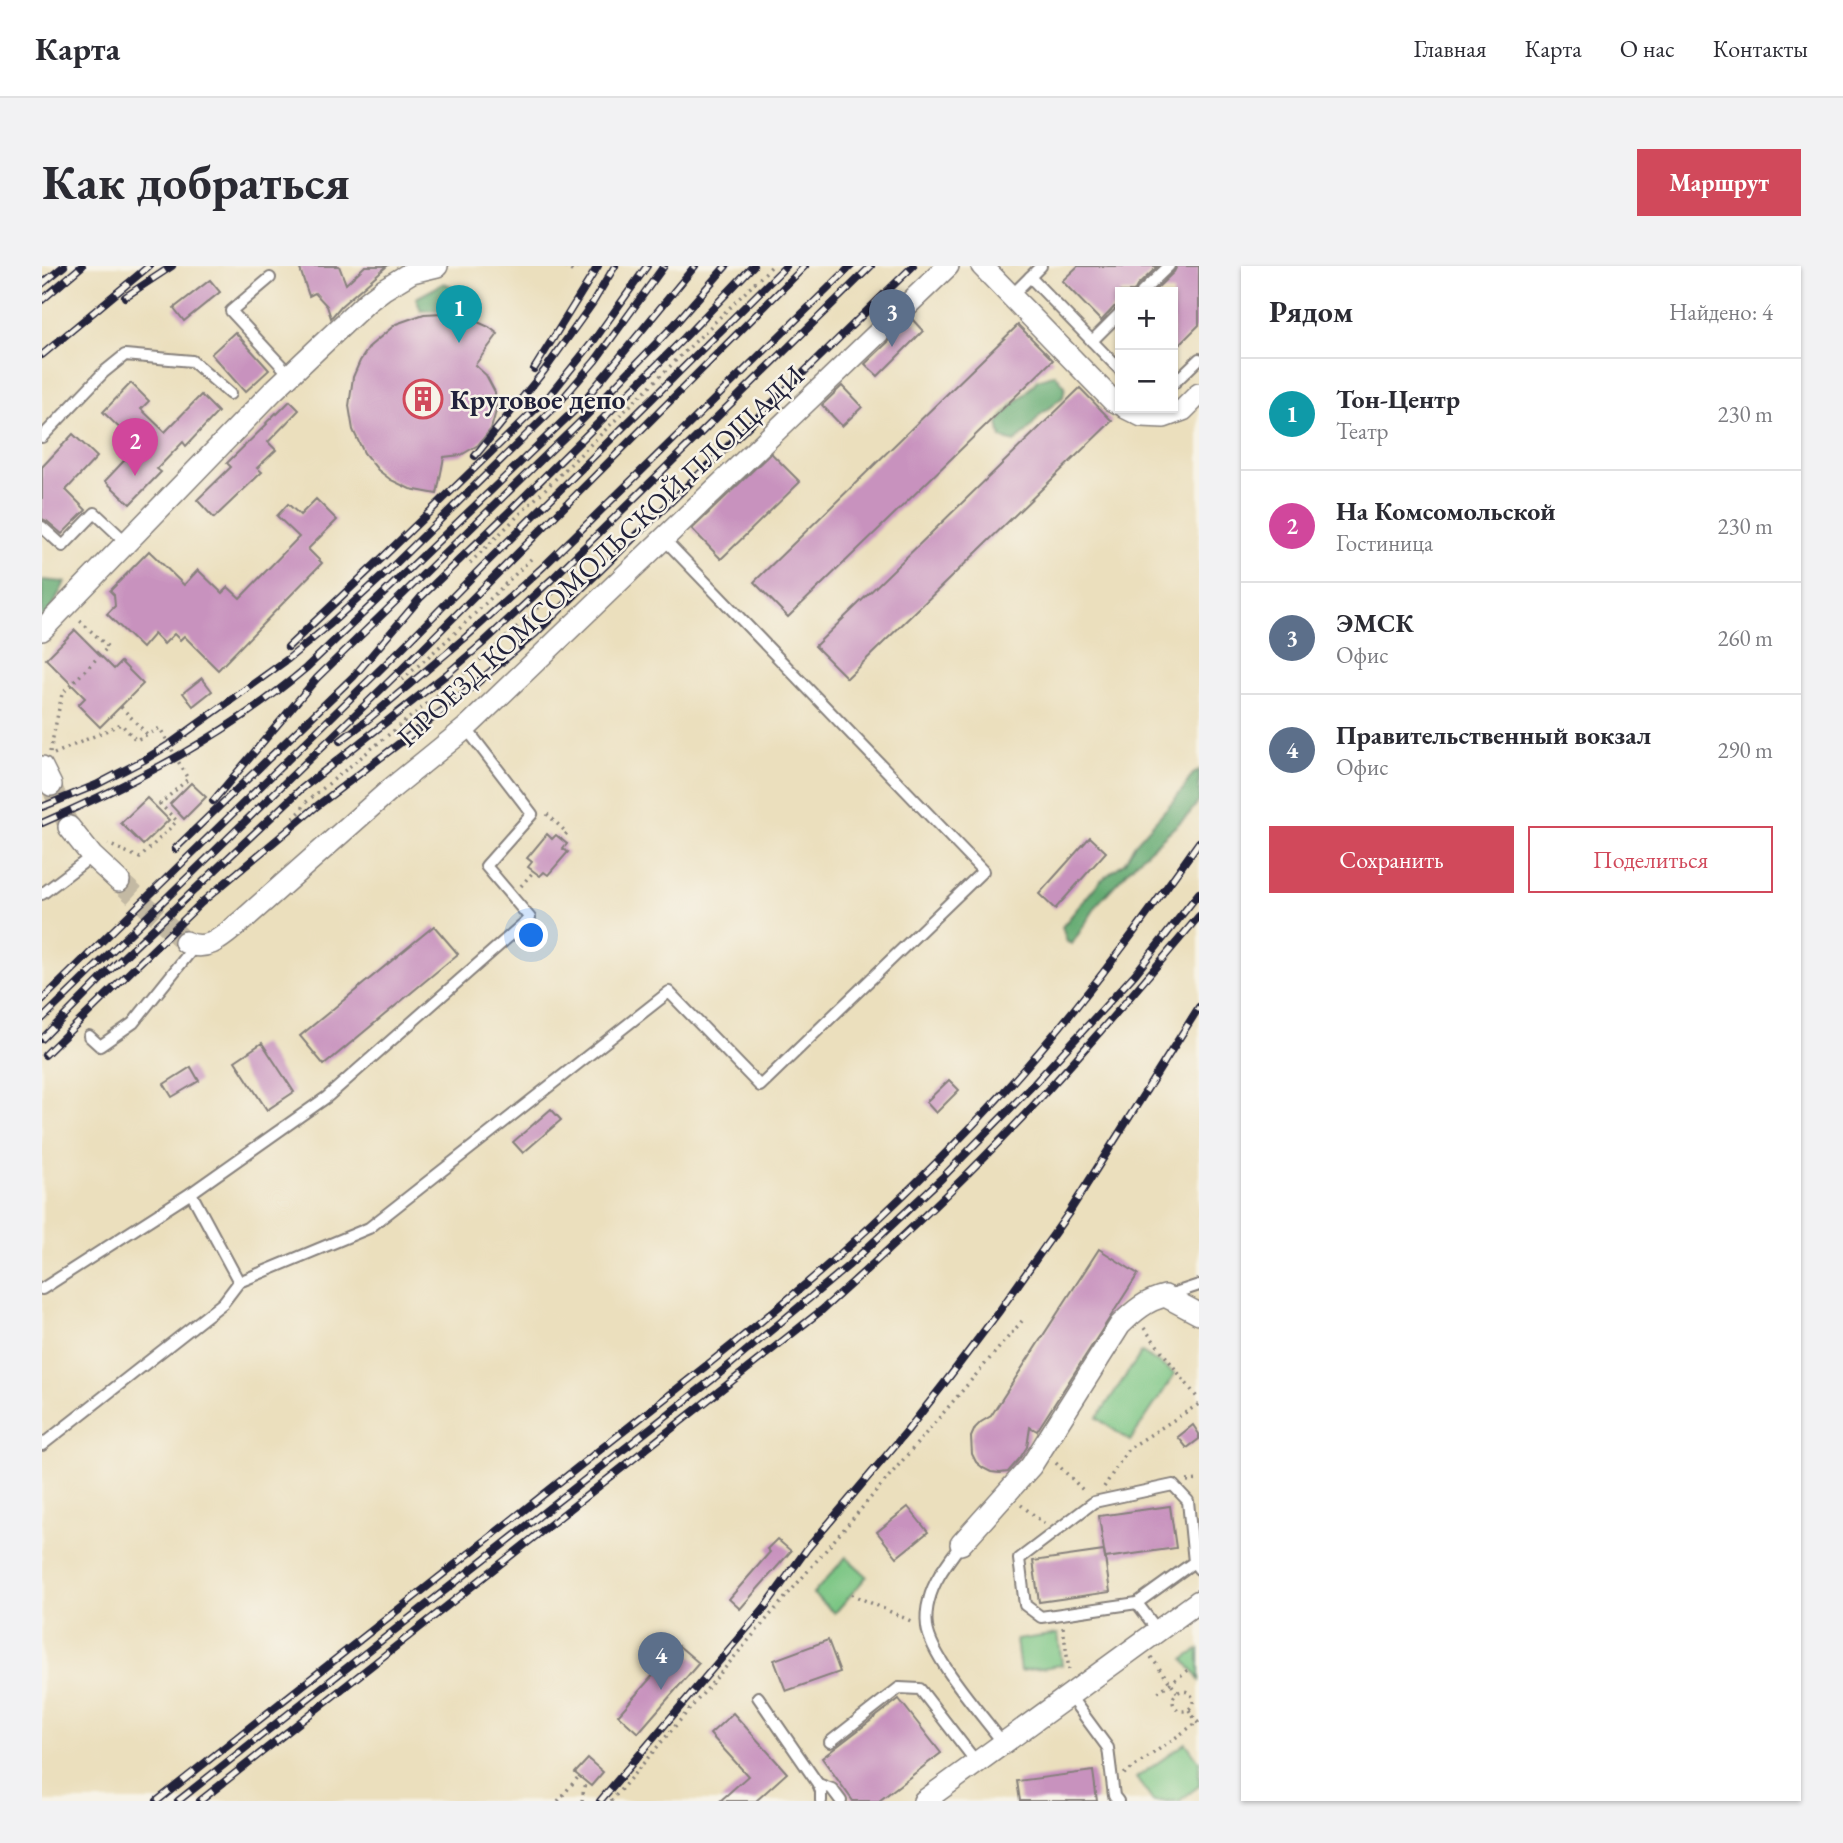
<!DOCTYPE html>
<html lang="ru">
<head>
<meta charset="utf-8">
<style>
  body { margin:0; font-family:"EB Garamond",serif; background:#f2f2f3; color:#2b2b33 }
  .controls { position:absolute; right:21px; top:21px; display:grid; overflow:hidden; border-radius:0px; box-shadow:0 2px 5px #0004 }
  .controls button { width:63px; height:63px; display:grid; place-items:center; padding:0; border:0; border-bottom:2px solid #e1e1e2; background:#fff; color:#2b2b33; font:35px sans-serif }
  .you { position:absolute; left:490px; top:670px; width:24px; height:24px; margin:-18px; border:5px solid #fff; border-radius:50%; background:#1a73e8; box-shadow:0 0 0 10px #1a73e833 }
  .badge { display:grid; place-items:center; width:46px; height:46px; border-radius:50%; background:#d1495b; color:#fff; font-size:23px; font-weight:700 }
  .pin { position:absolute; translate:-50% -58px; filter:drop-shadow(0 2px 4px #0008) }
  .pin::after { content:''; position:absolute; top:37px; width:24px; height:21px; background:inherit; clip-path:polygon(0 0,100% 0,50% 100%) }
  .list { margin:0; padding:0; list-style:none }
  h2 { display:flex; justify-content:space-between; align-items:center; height:91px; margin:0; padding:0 28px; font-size:30px }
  h2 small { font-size:23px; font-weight:400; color:#7c7c81 }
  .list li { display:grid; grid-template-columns:46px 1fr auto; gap:21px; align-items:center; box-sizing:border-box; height:112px; padding:0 28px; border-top:2px solid #e1e1e2 }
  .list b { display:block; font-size:26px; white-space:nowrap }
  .list p { margin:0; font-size:23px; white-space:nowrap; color:#7c7c81 }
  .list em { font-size:23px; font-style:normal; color:#7c7c81 }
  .actions { display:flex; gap:14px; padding:21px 28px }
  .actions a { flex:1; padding:16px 0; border:2px solid #d1495b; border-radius:0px; text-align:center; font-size:24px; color:#d1495b }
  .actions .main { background:#d1495b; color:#fff }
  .map { position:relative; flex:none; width:1157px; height:1535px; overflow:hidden; border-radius:0px }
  header { display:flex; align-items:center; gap:42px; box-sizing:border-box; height:98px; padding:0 35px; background:#fff; border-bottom:2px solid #e1e1e2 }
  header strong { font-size:33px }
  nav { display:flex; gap:38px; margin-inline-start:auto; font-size:24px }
  .intro { display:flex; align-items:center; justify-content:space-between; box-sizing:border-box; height:168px; padding:0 42px }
  h1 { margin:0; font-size:49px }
  .button { padding:18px 32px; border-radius:0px; background:#d1495b; color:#fff; font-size:24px; font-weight:700 }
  main { display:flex; gap:42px; padding:0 42px }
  aside { flex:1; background:#fff; border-radius:0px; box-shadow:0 2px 5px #0004 }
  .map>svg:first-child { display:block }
  .green { fill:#7cc684; stroke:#4f7460; stroke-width:2 }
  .forest { fill:#65ab72; stroke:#446656; stroke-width:2 }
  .building { fill:#c892be }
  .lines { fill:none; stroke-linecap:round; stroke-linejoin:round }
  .street-tunnel { stroke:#c3b9a3; stroke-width:21; stroke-dasharray:21 10; stroke-linecap:butt }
  .lane-casing { stroke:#86807c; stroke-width:14 }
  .street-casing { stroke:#86807c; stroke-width:24 }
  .path { stroke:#86807c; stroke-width:3.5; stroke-dasharray:2 5; stroke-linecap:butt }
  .lane { stroke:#fff; stroke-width:10 }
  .street { stroke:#fff; stroke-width:21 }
  .rail-casing { stroke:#22223b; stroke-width:8 }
  .rail { stroke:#f7f3e8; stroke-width:5; stroke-dasharray:16; stroke-linecap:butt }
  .labels { text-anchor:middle; stroke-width:5; stroke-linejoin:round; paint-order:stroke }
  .poi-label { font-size:28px; font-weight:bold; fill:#22223b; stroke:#f7f3e8; text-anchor:start }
  .street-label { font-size:28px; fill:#22223b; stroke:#f7f3e8 }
</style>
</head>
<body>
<header>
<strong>Карта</strong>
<nav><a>Главная</a><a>Карта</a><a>О нас</a><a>Контакты</a></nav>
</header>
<div class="intro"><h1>Как добраться</h1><a class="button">Маршрут</a></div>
<main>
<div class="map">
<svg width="1157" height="1535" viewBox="0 0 1157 1535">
  <rect width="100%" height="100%" fill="#f7f3e8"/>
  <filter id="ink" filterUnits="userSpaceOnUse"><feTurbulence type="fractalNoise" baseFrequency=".0143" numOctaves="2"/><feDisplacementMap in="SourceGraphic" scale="14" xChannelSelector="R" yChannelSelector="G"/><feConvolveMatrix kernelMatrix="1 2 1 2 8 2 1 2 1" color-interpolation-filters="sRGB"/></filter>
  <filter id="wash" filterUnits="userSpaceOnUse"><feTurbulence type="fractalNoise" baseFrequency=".00686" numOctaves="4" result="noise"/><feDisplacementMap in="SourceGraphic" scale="28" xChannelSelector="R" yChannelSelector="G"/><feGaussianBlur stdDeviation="1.57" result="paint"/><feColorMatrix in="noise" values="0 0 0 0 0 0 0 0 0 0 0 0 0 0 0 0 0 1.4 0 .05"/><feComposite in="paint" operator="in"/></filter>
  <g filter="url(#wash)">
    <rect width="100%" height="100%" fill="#ebdfbd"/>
    <g class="green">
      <polygon points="1100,1086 1133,1108 1088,1175 1055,1152"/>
      <polygon points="804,1291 825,1310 793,1347 771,1328"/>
      <polygon points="1016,1368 1020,1399 978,1405 974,1374"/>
      <polygon points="1157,1383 1157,1414 1142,1393"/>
      <polygon points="1144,1477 1157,1495 1157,1520 1137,1535 1111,1535 1094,1512"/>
    </g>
    <g class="forest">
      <polygon points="402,17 426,27 422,40 401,44 379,45 374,32"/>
      <polygon points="1013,108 1023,120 1021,131 998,149 984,167 972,176 959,172 956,157 970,139 982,129 995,114"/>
      <polygon points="0,314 23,316 10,342 0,353"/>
      <polygon points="1157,504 1157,535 1147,548 1097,593 1057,636 1030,678 1025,676 1020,661 1058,615 1083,596 1092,579 1140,525 1150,509"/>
    </g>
    <g id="blocks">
      <g class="building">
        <polygon points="257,0 297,0 304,18 323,0 345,0 299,40 289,52 285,40 273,27 267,30"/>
        <polygon points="1036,0 1116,0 1095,20 1092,26 1078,26 1078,39 1072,41 1059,55 1020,15"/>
        <polygon points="1135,0 1157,0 1157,59 1131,85 1131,26 1111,26 1132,6"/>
        <polygon points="168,14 178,26 142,55 132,42"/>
        <polygon points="401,47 429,53 447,61 456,68 433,99 444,109 453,126 454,145 449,163 436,179 419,189 402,191 395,228 368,223 349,214 336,204 322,187 311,164 307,140 311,111 318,95 328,80 354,58 382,48"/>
        <polygon points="870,53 881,65 836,110 823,98"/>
        <polygon points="976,59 1011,94 746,351 712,316"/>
        <polygon points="193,66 227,104 203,126 169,88"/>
        <polygon points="89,117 107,135 99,143 123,166 159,129 176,146 144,180 141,176 115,203 119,206 88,238 63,215 96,180 61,146"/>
        <polygon points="800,120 820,141 800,160 780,139"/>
        <polygon points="1038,122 1070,155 805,412 773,380"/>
        <polygon points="248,135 257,144 226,176 234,184 215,202 220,206 172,252 155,234 189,201 185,197 225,158 224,157 234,147 235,148"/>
        <polygon points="31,168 55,191 24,224 44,244 20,268 5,255 0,253 0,201"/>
        <polygon points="729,187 758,216 679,293 650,263"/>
        <polygon points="274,233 295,254 266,283 280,297 176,404 142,370 138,374 132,368 122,378 112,368 100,382 65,348 73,340 72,329 68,325 107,285 142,319 156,304 180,327 186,321 198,332 257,271 235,250 246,238 258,249"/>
        <polygon points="33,364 72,403 79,396 101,418 58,461 36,439 43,432 4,393"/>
        <polygon points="160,412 170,425 151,440 141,427"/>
        <polygon points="149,517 164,531 142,553 128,538"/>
        <polygon points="105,532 127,554 101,579 79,557"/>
        <polygon points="505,568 510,573 514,569 525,578 521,583 526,586 506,609 502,606 498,610 486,601 490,596 485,592"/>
        <polygon points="1048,571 1064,586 1013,643 997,628"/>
        <polygon points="392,660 416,688 282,799 258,770"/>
        <polygon points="220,777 252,826 225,844 193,795"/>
        <polygon points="149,801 157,815 130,831 122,818"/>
        <polygon points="907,814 917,824 894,847 884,836"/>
        <polygon points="509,843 519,854 481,887 471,876"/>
        <polygon points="1057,983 1096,1008 995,1165 988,1161 985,1181 978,1192 966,1206 958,1207 949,1206 941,1202 934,1196 930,1188 929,1171 933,1162 939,1156 949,1150"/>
        <polygon points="1151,1159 1157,1168 1157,1173 1145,1182 1136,1171"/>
        <polygon points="1128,1240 1134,1282 1063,1292 1057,1250"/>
        <polygon points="866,1241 886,1266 855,1291 835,1266"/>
        <polygon points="735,1273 749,1285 698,1343 687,1333 728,1286 725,1283"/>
        <polygon points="1062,1285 1068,1326 997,1336 991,1295"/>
        <polygon points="786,1374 798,1406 744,1425 732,1394"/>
        <polygon points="637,1380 657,1397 596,1467 576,1449"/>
        <polygon points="857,1433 899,1487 837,1535 811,1535 780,1492"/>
        <polygon points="691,1447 745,1507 714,1535 678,1535 706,1510 668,1468"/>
        <polygon points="546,1493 561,1506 549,1520 533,1507"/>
        <polygon points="1051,1505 1055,1535 978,1535 975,1515"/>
      </g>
    </g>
  </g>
  <g filter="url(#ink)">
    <use href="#blocks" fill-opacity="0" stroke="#86807c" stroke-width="2"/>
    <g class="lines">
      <g class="street-tunnel">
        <polyline points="9,519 27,561"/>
        <polyline points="77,615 143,676"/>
      </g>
      <defs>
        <g id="lane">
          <polyline points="988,11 1078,104"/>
          <polyline points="228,12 189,45 248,109"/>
          <polyline points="1100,26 1127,0"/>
          <polyline points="969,30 999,0"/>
          <polyline points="1050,75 1078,47"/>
          <polyline points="1131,118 1157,93"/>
          <polyline points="0,171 62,106 83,89 150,95 188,128"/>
          <polyline points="0,261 21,280 53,247 84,276"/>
          <polyline points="0,628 50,590"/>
          <polyline points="47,770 58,780 91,757 152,681"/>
          <polyline points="149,927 197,1016"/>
          <polyline points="0,1023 149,927 285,831 488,652 444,600 490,548 424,462"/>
          <polyline points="1127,1029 1157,1019"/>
          <polyline points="0,1179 181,1037 197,1016 327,962 627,726 718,820 941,605 622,273"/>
          <path d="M919,1278C907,1295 892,1313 887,1334C885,1341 884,1353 885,1361C889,1392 941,1450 961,1477"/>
          <polyline points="1152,1296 1095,1337 999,1351 983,1339 977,1293 1052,1236 1131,1219 1146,1235 1152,1296 1157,1303"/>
          <polyline points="1095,1337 1116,1365"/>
          <polyline points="1027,1429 1066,1482 1072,1530 1076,1535"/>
          <polyline points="716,1431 776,1518 779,1525 779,1535"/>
          <polyline points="788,1476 857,1422 878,1423 935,1497"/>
          <polyline points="776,1518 790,1523 799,1535"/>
        </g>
        <g id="street">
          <polyline points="940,0 1070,134 1078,138"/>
          <polyline points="1084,142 1100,150 1122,151 1141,144 1157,128"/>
          <polyline points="0,364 231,125 325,36 342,23 370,6 395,0"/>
          <polyline points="0,501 9,519"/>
          <polyline points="27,561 50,590 77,615"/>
          <path d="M143,676C167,688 183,668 201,654L350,522L424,462L906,0"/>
          <path d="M919,1278L989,1200L1078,1059C1092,1045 1105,1034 1123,1030L1157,1048"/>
          <polyline points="882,1535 1157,1335"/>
        </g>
      </defs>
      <use href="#lane" class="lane-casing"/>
      <use href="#street" class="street-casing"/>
      <g class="path">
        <polyline points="523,0 531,6 535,0"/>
        <polyline points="428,297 730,0"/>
        <polyline points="360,414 413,367 491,291"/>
        <polyline points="79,441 105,468"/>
        <polyline points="8,486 20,428 66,381 35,352"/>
        <polyline points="12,488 79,458 94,474 118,462 146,513 118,538 135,555 98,592 66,578"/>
        <polyline points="505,548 525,567 519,573"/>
        <polyline points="251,552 259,545 263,537 448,386 518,321"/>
        <polyline points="479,620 492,605"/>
        <polyline points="1102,1062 1157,1134"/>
        <polyline points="1014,1197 1043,1226"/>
        <polyline points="1145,1215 1157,1214"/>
        <polyline points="1062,1221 1086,1183 1157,1138"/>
        <polyline points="979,1239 1003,1258"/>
        <polyline points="809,1328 871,1356"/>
        <polyline points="1021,1361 1027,1404"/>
        <polyline points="1109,1391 1135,1426"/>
        <circle cx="1141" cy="1435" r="10"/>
        <polyline points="1116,1426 1149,1402"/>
        <polyline points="1147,1444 1157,1459"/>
        <polyline points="1082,1508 1157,1455"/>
        <polyline points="516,1535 537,1510"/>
        <polyline points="540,1535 543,1515"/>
        <polyline points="569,1535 980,1055"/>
      </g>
      <use href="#lane" class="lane"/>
      <use href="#street" class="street"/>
      <defs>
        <g id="rail">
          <polyline points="0,18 22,0"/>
          <polyline points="83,31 130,0"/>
          <polyline points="0,34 40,0"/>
          <polyline points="0,89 107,0"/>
          <polyline points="492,103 556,0"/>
          <polyline points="433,190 502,105 550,38 573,0"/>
          <polyline points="246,381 340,292 508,129 553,73 605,0"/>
          <polyline points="298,475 324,455 424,371 502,300 809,0"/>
          <polyline points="171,535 275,412 541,153 633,58 684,0"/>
          <polyline points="0,541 54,519 102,494 128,478 246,393 287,359 346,305 515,139 553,95 622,0"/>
          <path d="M0,557C95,515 184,470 264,402L539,138L653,0"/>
          <polyline points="133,583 312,410 379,331 470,243 642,72 711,0"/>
          <polyline points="0,734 359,383 439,302 744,0"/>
          <polyline points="0,753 362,401 763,0"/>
          <polyline points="0,773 71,701 258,524 405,408 441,377 510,313 829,0"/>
          <polyline points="3,789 159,637 275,540 417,432 494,367 871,0"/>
          <path d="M115,1535C253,1425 391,1316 530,1206C619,1135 710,1066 796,990C842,949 887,905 929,861C1014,773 1087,675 1157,576"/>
          <polyline points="136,1535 672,1112 806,1000 900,912 992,818 1093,708 1157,627"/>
          <path d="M158,1535L780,1044C839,991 898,937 953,880C1025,806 1091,728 1157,650"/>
          <polyline points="558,1535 723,1341 765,1283 865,1165 908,1110 958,1044 1026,948 1157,741"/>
        </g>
      </defs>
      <use href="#rail" class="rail-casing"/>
      <use href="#rail" class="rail"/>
    </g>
  </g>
  <defs>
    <symbol id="building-ring" viewBox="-11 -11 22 22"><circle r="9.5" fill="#f7f3e8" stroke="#d1495b" stroke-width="1.5"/><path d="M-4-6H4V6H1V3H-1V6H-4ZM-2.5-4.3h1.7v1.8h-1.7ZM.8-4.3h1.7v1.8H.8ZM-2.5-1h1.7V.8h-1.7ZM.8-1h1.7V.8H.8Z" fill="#d1495b"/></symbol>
  </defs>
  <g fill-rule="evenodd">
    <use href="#building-ring" x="359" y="111" width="44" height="44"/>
  </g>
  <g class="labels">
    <g class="poi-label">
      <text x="408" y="143">Круговое депо</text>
    </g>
    <g class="street-label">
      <text transform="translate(558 290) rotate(-43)" y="10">ПРОЕЗД КОМСОМОЛЬСКОЙ ПЛОЩАДИ</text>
    </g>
  </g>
</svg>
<div class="controls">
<button>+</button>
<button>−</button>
</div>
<div class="you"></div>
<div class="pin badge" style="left:417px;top:77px;background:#0f9aa8">1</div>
<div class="pin badge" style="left:93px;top:210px;background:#d1479c">2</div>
<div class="pin badge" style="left:850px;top:81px;background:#5c6f8a">3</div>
<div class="pin badge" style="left:619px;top:1424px;background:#5c6f8a">4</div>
</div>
<aside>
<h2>Рядом<small>Найдено: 4</small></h2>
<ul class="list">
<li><span class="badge" style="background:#0f9aa8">1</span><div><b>Тон-Центр</b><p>Театр</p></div><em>230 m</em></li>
<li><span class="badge" style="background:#d1479c">2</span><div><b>На Комсомольской</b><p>Гостиница</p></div><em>230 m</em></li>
<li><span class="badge" style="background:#5c6f8a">3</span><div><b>ЭМСК</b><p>Офис</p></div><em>260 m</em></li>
<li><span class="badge" style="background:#5c6f8a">4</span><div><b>Правительственный вокзал</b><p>Офис</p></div><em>290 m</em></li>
</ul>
<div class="actions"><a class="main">Сохранить</a><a>Поделиться</a></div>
</aside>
</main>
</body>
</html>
